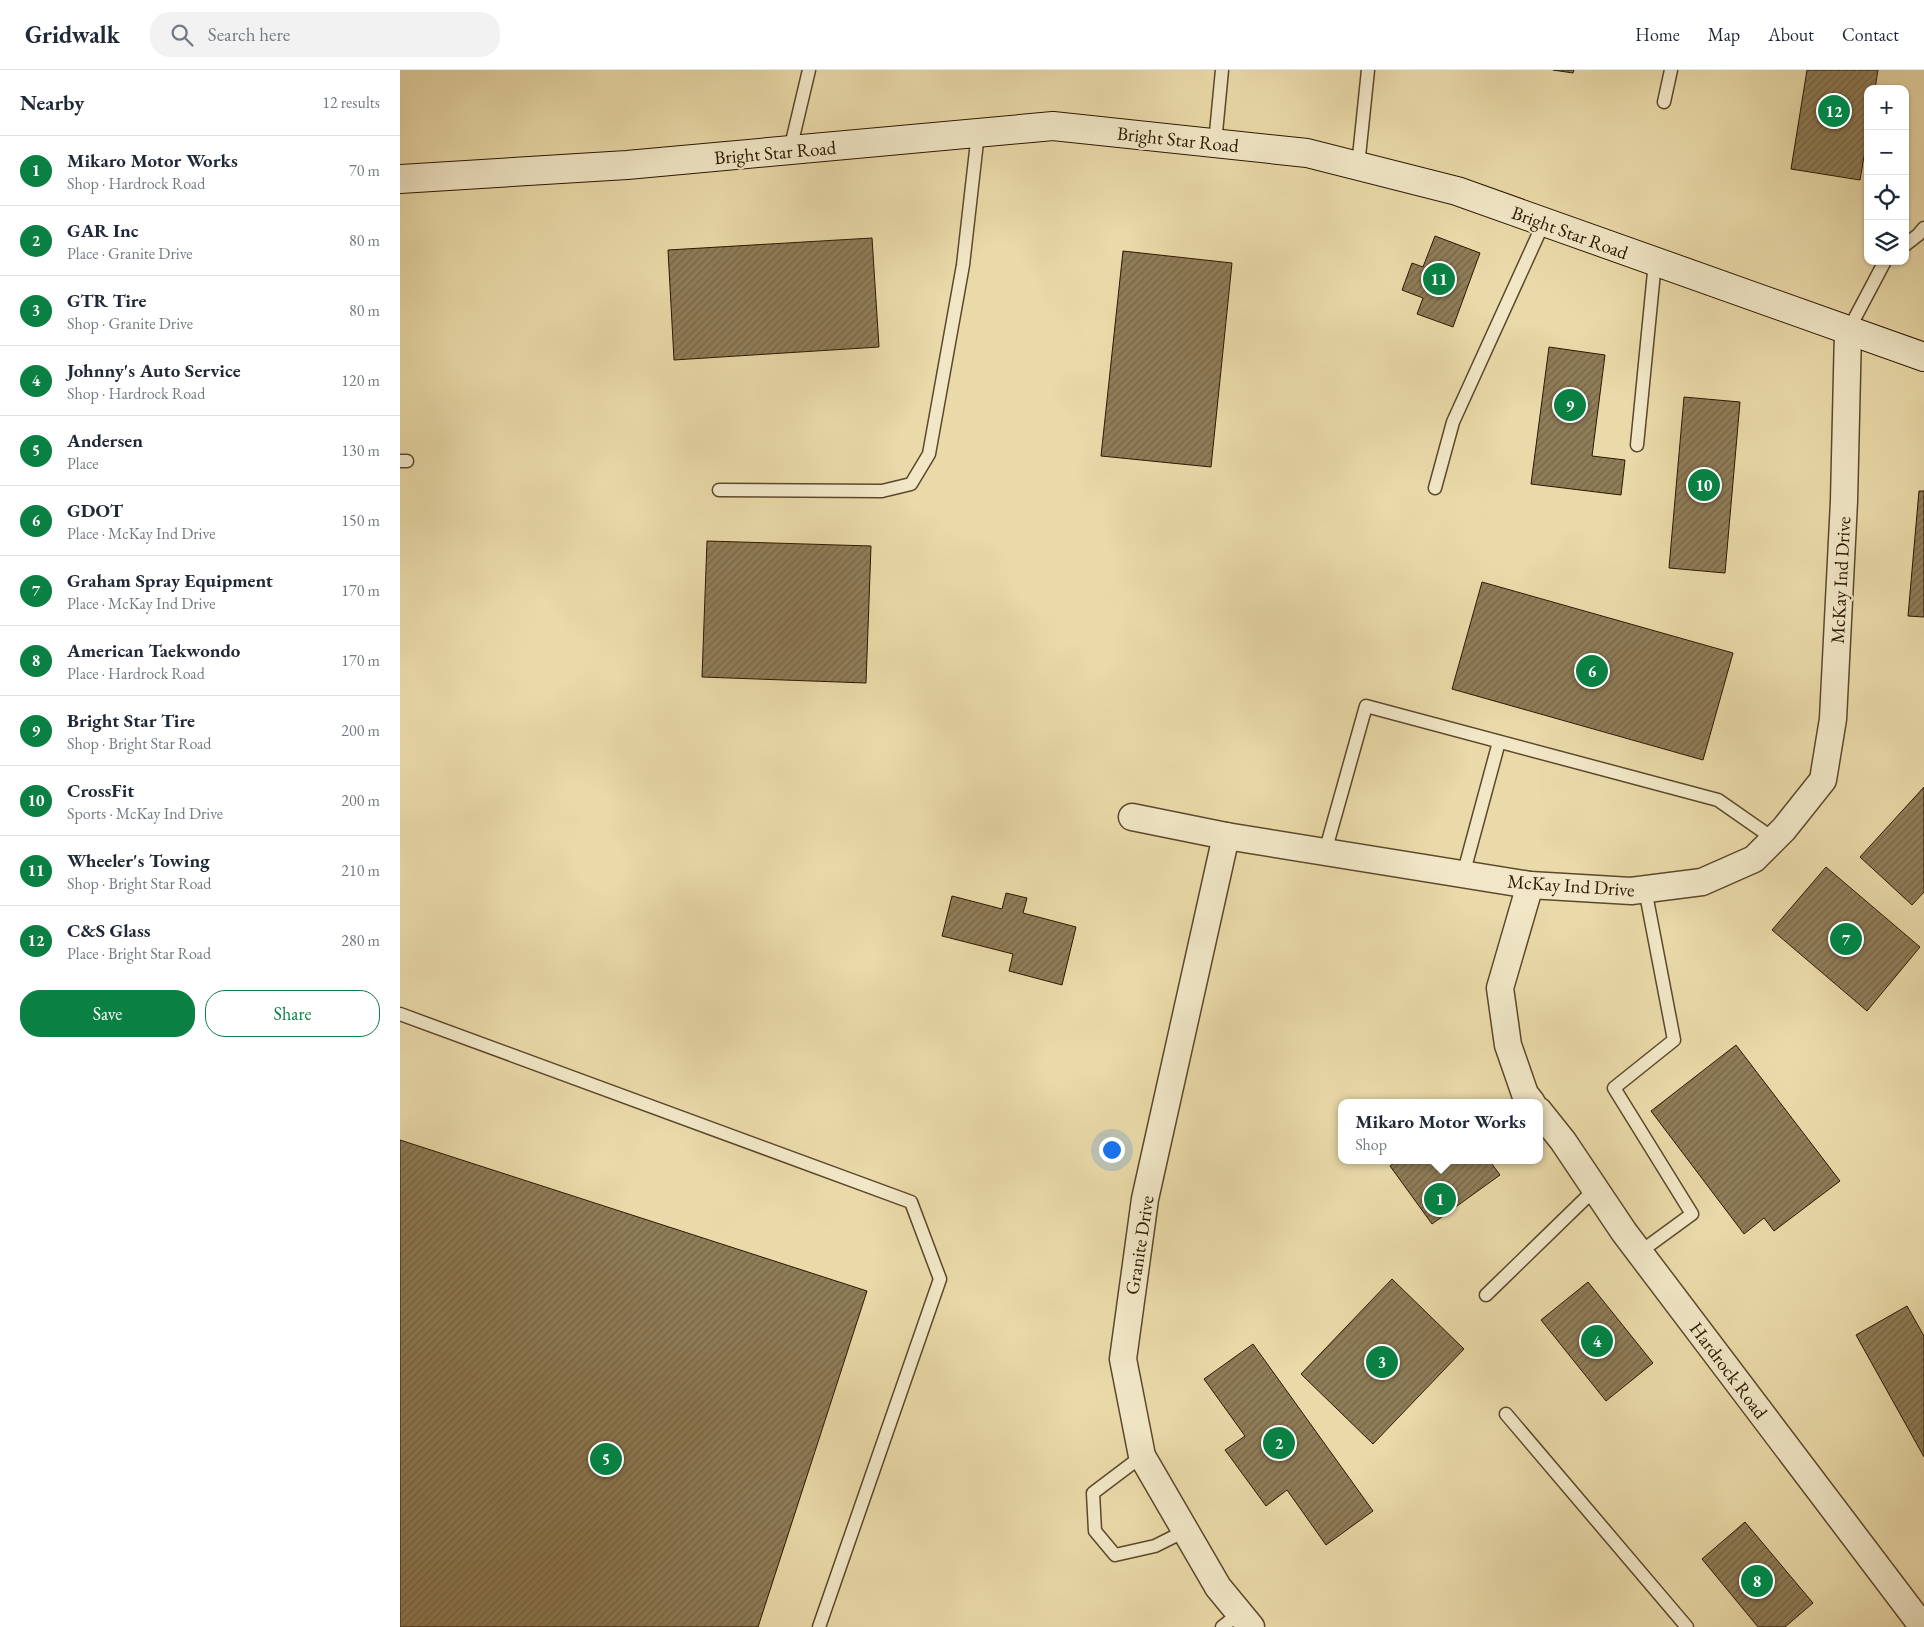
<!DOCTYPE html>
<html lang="en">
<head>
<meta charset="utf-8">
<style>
  body { margin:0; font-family:"EB Garamond",serif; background:#f2f2f3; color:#1f2937 }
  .controls { position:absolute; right:15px; top:15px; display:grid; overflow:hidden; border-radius:10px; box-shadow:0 1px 4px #0004 }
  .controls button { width:45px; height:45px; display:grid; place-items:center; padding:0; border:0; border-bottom:1px solid #e0e1e3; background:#fff; color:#1f2937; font:25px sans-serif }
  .you { position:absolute; left:711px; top:1079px; width:18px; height:18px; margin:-12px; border:4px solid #fff; border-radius:50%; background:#1a73e8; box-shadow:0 0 0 8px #1a73e833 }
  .badge { display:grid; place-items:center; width:32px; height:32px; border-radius:50%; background:#0b8043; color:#fff; font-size:16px; font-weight:700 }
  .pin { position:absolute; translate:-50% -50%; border:2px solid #fff; box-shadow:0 1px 5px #0006 }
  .popup { position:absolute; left:938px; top:1029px; width:205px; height:65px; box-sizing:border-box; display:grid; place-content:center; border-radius:10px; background:#fff; filter:drop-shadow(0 1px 4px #0005); font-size:16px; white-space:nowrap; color:#747a83 }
  .popup b { font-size:19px; color:#1f2937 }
  .popup::after { content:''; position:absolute; left:50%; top:100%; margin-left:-10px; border:10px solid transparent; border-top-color:#fff }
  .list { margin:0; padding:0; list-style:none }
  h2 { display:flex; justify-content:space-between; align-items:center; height:65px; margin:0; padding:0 20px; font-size:21px }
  h2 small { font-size:16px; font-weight:400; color:#747a83 }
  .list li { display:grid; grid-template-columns:32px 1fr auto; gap:15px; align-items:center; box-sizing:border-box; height:70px; padding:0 20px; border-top:1px solid #e0e1e3 }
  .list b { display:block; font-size:19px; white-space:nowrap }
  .list p { margin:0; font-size:16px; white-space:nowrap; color:#747a83 }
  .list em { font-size:16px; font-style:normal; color:#747a83 }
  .actions { display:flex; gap:10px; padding:15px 20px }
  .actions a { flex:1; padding:11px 0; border:1px solid #0b8043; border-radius:20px; text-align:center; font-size:18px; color:#0b8043 }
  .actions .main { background:#0b8043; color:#fff }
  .icon { flex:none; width:28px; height:28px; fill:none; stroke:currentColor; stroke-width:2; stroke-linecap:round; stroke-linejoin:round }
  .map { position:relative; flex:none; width:1524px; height:1557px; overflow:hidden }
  header { display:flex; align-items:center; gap:30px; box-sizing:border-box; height:70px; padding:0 25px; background:#fff; border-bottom:1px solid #e0e1e3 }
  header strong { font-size:24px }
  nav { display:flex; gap:28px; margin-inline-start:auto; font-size:18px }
  .search { width:350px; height:45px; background:#f2f2f3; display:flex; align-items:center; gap:12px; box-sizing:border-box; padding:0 18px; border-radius:20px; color:#747a83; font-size:19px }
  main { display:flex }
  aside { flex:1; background:#fff }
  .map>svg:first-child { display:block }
  .building { fill:url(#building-hatch); stroke:#2c1800 }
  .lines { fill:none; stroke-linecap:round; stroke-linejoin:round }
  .lane-casing { stroke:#5c482a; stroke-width:15 }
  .street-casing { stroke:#5c482a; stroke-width:29 }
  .secondary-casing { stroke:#2c1800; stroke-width:30 }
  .lane { stroke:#f1e7c7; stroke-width:12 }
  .street { stroke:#f1e7c7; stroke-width:26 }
  .secondary { stroke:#f1e7c7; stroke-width:28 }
  .labels { text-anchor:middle; stroke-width:4.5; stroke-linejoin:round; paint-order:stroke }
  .street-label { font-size:19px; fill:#2c1800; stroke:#f1e7c7 }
</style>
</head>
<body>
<header>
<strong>Gridwalk</strong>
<div class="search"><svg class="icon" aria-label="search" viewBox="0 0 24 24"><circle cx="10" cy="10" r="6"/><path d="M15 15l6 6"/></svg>Search here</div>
<nav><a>Home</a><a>Map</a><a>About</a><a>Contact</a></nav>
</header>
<main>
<aside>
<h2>Nearby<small>12 results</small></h2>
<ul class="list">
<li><span class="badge">1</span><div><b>Mikaro Motor Works</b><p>Shop · Hardrock Road</p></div><em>70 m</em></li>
<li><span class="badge">2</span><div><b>GAR Inc</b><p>Place · Granite Drive</p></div><em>80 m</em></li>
<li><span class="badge">3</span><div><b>GTR Tire</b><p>Shop · Granite Drive</p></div><em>80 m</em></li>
<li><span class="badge">4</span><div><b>Johnny's Auto Service</b><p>Shop · Hardrock Road</p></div><em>120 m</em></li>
<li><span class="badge">5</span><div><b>Andersen</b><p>Place</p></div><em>130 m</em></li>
<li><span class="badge">6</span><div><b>GDOT</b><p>Place · McKay Ind Drive</p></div><em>150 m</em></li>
<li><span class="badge">7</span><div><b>Graham Spray Equipment</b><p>Place · McKay Ind Drive</p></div><em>170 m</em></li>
<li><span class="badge">8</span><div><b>American Taekwondo</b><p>Place · Hardrock Road</p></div><em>170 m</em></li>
<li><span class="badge">9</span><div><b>Bright Star Tire</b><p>Shop · Bright Star Road</p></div><em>200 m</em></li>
<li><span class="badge">10</span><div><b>CrossFit</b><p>Sports · McKay Ind Drive</p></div><em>200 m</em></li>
<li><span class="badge">11</span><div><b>Wheeler's Towing</b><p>Shop · Bright Star Road</p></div><em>210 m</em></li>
<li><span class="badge">12</span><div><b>C&amp;S Glass</b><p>Place · Bright Star Road</p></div><em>280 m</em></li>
</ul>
<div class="actions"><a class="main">Save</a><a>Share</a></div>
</aside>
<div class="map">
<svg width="1524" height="1557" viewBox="0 0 1524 1557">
  <defs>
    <pattern id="building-hatch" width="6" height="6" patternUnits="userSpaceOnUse" patternTransform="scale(1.25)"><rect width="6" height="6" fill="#8f7d58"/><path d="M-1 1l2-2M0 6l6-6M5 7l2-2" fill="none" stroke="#756546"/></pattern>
  </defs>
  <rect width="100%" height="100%" fill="#eadaa9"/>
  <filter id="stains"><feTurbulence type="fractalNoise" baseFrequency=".004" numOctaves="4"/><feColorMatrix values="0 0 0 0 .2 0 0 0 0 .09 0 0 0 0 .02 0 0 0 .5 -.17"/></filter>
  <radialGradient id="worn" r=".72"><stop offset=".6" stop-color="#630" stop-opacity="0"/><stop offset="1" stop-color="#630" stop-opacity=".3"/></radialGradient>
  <g class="building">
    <polygon points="1153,0 1174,0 1173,3"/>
    <polygon points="1407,0 1478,0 1475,19 1468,19 1468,63 1460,110 1391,99"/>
    <polygon points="1035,166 1080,183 1053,257 1017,244 1023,228 1002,220 1012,193 1023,197"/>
    <polygon points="472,168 479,277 274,290 268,180"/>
    <polygon points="723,181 832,193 811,397 701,386"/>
    <polygon points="1149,277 1205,285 1192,386 1225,390 1221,425 1131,414"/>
    <polygon points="1284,327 1340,332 1325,503 1269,498"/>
    <polygon points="1519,421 1524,421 1524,547 1508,546"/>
    <polygon points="307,471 471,476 466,613 302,607"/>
    <polygon points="1082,512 1333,583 1303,690 1052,619"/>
    <polygon points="1524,717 1524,822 1512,835 1460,787"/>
    <polygon points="1426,797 1520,877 1467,941 1372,860"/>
    <polygon points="606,823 627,828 623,843 676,857 662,915 609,901 613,884 542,866 552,826 602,839"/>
    <polygon points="1336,975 1440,1111 1374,1161 1364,1148 1344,1164 1251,1041"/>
    <polygon points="0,1070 467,1221 358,1557 0,1557"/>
    <polygon points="998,1090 1089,1090 1100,1105 1032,1154 990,1096"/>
    <polygon points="992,1209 1064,1279 973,1374 901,1304"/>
    <polygon points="1188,1212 1253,1293 1206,1331 1141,1250"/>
    <polygon points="1507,1236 1524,1266 1524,1387 1456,1265"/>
    <polygon points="853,1274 973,1441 926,1475 887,1420 866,1436 825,1380 845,1366 804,1309"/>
    <polygon points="1345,1452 1413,1533 1385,1557 1358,1557 1302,1489"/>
  </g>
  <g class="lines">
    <defs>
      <g id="lane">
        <polyline points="1264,32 1271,0"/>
        <polyline points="815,73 822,0"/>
        <polyline points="390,80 409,0"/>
        <polyline points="958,96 968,0"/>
        <polyline points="1505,175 1518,165 1524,158"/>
        <polyline points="1448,261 1485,191"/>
        <polyline points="1237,375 1255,192"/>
        <polyline points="0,391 7,391"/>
        <polyline points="1035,418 1053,352 1144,152"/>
        <polyline points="319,420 482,421 511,414 529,384 563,195 578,63"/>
        <polyline points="925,782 966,636 1318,730 1374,769"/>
        <polyline points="1063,805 1099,672"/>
        <polyline points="0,944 511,1132 540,1209 419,1557"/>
        <polyline points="1240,1182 1292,1144 1214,1018 1274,970 1245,819"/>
        <polyline points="1086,1225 1195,1119"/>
        <polyline points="1106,1344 1287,1557"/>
        <polyline points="742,1386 693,1423 695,1461 715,1485 755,1476 785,1461"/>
        <polyline points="822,1557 840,1543"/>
      </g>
      <g id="street">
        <polyline points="732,747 826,766 1130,815 1231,821 1302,812 1354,789 1384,759 1423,710 1433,649 1444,431 1448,261"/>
        <polyline points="826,766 745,1129 723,1289 742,1386 818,1517 851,1557"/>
        <polyline points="1130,815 1100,918 1108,975 1125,1024 1132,1033"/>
        <polyline points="1139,1041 1163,1071 1224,1162 1523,1557"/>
      </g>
      <polyline id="secondary" points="0,109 227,95 653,56 907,83 1057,121 1524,287"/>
    </defs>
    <use href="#lane" class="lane-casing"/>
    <use href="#street" class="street-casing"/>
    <use href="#secondary" class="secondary-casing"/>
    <use href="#lane" class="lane"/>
    <use href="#street" class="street"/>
    <use href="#secondary" class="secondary"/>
  </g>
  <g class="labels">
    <g class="street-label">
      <text transform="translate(778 69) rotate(6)" y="7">Bright Star Road</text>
      <text transform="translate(375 82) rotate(-5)" y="7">Bright Star Road</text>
      <text transform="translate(1170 162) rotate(20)" y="7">Bright Star Road</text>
      <text transform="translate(1440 510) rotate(-87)" y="7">McKay Ind Drive</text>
      <text transform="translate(1171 815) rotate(4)" y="7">McKay Ind Drive</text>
      <text transform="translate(739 1175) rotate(-81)" y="7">Granite Drive</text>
      <text transform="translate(1329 1300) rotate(53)" y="7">Hardrock Road</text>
    </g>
  </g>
  <rect width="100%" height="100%" filter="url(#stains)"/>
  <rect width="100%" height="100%" fill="url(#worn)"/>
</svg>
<div class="controls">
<button>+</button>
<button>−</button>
<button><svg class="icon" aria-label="locate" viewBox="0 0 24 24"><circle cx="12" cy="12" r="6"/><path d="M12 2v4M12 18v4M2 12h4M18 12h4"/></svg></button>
<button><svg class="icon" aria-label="layers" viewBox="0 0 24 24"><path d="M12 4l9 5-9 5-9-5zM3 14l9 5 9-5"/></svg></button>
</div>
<div class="you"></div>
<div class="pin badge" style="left:1040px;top:1129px">1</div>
<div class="popup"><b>Mikaro Motor Works</b>Shop</div>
<div class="pin badge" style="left:879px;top:1373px">2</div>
<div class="pin badge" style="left:982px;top:1292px">3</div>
<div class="pin badge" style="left:1197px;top:1271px">4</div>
<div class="pin badge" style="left:206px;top:1389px">5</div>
<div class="pin badge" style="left:1192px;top:601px">6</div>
<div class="pin badge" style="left:1446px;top:869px">7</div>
<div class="pin badge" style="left:1357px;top:1511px">8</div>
<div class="pin badge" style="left:1170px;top:335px">9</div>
<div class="pin badge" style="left:1304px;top:415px">10</div>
<div class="pin badge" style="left:1039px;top:209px">11</div>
<div class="pin badge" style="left:1434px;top:41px">12</div>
</div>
</main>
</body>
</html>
